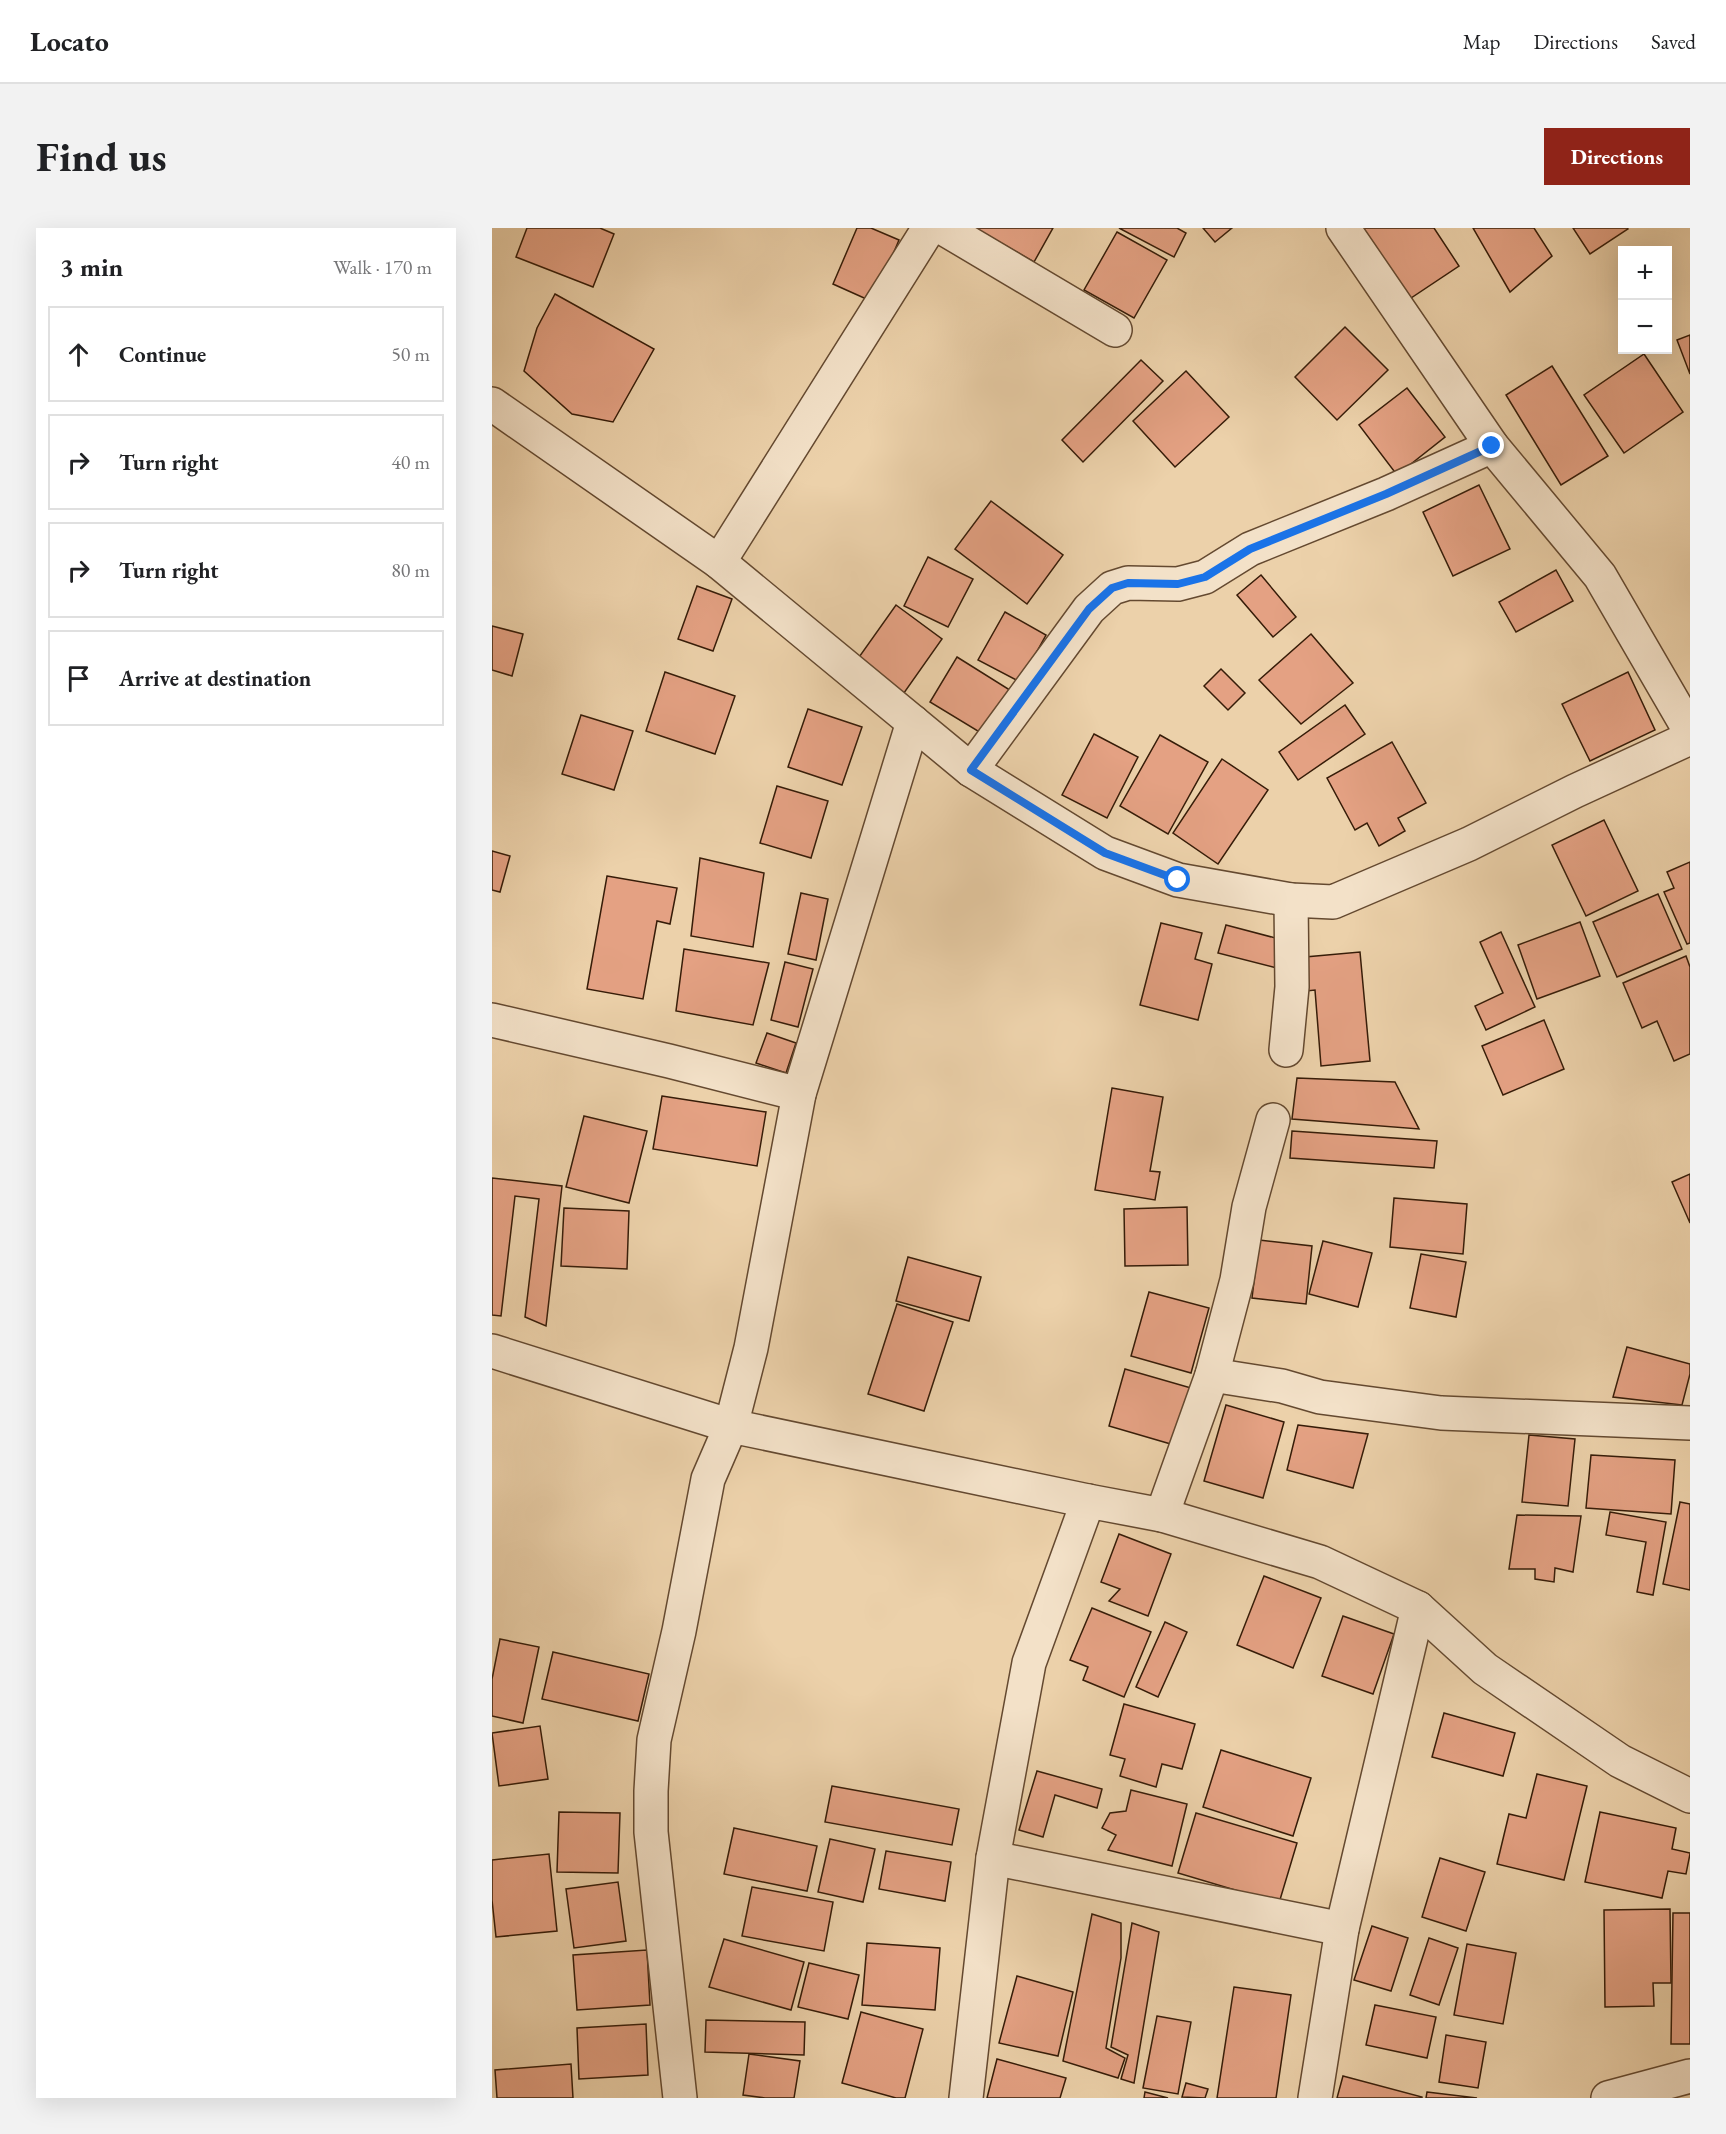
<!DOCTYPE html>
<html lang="en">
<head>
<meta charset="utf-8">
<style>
  body { margin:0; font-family:"EB Garamond",serif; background:#f2f2f2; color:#202124 }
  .controls { position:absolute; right:18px; top:18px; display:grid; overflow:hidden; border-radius:0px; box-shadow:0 6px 24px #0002 }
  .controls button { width:54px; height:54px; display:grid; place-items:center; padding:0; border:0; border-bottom:2px solid #e0e0e0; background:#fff; color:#202124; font:30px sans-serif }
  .stop { position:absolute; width:18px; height:18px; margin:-14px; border:4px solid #1a73e8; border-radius:50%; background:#fff }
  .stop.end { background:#1a73e8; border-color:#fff; box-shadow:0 2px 6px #0008 }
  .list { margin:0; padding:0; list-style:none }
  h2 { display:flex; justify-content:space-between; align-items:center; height:78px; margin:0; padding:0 24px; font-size:26px }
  h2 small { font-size:20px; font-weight:400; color:#757577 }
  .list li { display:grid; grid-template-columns:39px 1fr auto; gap:18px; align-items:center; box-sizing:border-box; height:96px; margin:0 12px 12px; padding:0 12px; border:2px solid #e0e0e0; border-radius:0px }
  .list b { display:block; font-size:22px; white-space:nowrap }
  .list em { font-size:20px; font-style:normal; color:#757577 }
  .icon { flex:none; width:33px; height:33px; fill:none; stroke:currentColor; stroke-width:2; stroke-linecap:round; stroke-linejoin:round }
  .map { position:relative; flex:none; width:1198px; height:1870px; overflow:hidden; border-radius:0px }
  header { display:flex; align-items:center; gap:36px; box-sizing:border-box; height:84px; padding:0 30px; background:#fff; border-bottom:2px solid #e0e0e0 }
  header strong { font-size:28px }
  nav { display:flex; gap:33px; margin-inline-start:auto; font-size:21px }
  .intro { display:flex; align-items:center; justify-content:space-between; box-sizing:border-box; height:144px; padding:0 36px }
  h1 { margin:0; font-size:42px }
  .button { padding:15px 27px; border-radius:0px; background:#8f2418; color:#fff; font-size:21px; font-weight:700 }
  main { display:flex; gap:36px; padding:0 36px }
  aside { flex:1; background:#fff; border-radius:0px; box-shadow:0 6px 24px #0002 }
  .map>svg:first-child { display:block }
  .building { fill:#e4a183; stroke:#361c08; stroke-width:1.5 }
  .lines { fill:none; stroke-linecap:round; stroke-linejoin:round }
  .minor-casing { stroke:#644930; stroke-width:36 }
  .minor { stroke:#f3e1c8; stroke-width:33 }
  .route { stroke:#1a73e8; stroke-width:8 }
</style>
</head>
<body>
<header>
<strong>Locato</strong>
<nav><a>Map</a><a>Directions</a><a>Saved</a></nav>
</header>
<div class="intro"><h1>Find us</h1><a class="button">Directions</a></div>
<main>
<aside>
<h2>3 min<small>Walk · 170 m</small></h2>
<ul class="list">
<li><svg class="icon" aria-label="ahead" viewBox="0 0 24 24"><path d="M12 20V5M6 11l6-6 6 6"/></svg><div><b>Continue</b></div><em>50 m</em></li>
<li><svg class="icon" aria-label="right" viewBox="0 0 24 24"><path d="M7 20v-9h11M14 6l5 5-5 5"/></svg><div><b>Turn right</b></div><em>40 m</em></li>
<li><svg class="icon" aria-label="right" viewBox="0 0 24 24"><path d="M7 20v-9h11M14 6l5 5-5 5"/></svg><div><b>Turn right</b></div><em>80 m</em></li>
<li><svg class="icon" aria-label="arrive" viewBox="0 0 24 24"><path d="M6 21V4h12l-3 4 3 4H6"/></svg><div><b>Arrive at destination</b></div></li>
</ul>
</aside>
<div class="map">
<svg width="1198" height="1870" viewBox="0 0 1198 1870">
  <rect width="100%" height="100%" fill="#ecd1aa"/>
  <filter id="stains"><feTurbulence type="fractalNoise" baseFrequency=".00333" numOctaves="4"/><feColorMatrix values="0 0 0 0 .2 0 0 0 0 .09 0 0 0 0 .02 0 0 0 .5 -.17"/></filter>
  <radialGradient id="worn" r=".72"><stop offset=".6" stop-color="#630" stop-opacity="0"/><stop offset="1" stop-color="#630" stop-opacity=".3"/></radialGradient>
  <g class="building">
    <polygon points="35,0 108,0 122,6 101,59 24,29"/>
    <polygon points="365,0 379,0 407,12 381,74 341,56"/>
    <polygon points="483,0 561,0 542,34"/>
    <polygon points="627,0 685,0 694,5 682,29"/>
    <polygon points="711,0 740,0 723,14"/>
    <polygon points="868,0 942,0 967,38 916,72"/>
    <polygon points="981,0 1042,0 1060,28 1018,64"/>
    <polygon points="1081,0 1135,0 1136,1 1098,26"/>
    <polygon points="625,4 675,32 642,90 592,62"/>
    <polygon points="63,66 162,121 121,194 80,186 32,143 45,100"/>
    <polygon points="853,99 896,142 845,192 803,149"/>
    <polygon points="1198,107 1198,146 1185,112"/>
    <polygon points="1152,126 1191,184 1132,225 1092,167"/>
    <polygon points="649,132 671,153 591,234 570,212"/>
    <polygon points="1060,138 1116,228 1069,257 1014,167"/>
    <polygon points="694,143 737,189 683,239 641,193"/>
    <polygon points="915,160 953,209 905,247 867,197"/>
    <polygon points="987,257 1018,321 961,348 931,284"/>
    <polygon points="499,273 571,327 535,376 463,321"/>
    <polygon points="436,329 481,351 456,399 412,378"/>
    <polygon points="1064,342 1081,373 1024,404 1007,374"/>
    <polygon points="769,347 804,389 781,409 745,367"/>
    <polygon points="205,358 240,371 221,423 186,411"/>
    <polygon points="404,377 450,411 407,472 360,439"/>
    <polygon points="513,384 554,407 528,454 486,432"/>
    <polygon points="0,398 31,406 20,448 0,442"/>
    <polygon points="819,406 861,455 809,496 767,452"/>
    <polygon points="465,429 521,464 494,508 438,474"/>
    <polygon points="729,441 753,465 736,482 712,458"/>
    <polygon points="173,444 243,468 223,526 154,503"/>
    <polygon points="1136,444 1163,502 1098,533 1070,476"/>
    <polygon points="853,477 873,506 806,552 787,524"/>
    <polygon points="316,481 370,499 350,557 296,539"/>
    <polygon points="89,487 141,503 122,562 70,546"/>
    <polygon points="602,506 646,529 615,590 570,567"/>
    <polygon points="668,507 716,534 676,606 628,578"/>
    <polygon points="900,514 934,575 906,590 913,603 887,618 875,595 863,602 835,550"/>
    <polygon points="730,531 776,562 726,636 681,605"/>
    <polygon points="285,558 336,573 319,630 268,615"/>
    <polygon points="1112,592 1146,663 1094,688 1060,617"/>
    <polygon points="0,623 18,628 8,664 0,662"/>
    <polygon points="208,630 272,645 261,719 199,708"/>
    <polygon points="1198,634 1198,715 1195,716 1172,664 1182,660 1175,644"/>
    <polygon points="115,648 185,660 178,696 165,693 151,771 95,761"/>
    <polygon points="309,665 336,671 324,732 296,726"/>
    <polygon points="1166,666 1190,721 1125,749 1101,694"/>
    <polygon points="1088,694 1108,748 1045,771 1026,717"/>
    <polygon points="669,695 710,705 703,731 720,736 706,792 648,777"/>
    <polygon points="734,697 791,712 785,740 726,725"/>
    <polygon points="1009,704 1043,779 994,802 983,778 1011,765 988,714"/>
    <polygon points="192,721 277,735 261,797 184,783"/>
    <polygon points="868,724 878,833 829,838 823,762 805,764 802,730"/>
    <polygon points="1194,728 1198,739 1198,826 1182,833 1165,793 1150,800 1131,755"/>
    <polygon points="293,734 321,741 306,799 279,792"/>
    <polygon points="1052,792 1072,841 1011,867 990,818"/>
    <polygon points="275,805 304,815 294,845 264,835"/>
    <polygon points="805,850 903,854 927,901 800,891"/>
    <polygon points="620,860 671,869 658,943 668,944 663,972 603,962"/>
    <polygon points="170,868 274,884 265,938 161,921"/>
    <polygon points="92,888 155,903 137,975 74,959"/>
    <polygon points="800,903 945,913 942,940 798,930"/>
    <polygon points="1198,946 1198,995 1180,954"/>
    <polygon points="0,950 70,958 54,1098 33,1089 47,971 23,968 9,1088 0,1087"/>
    <polygon points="902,970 975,976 971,1026 898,1019"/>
    <polygon points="695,979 696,1037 633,1038 632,981"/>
    <polygon points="72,980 137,983 135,1041 69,1038"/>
    <polygon points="767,1012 820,1018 814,1076 760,1070"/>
    <polygon points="831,1013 880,1025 866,1079 817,1066"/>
    <polygon points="929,1026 974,1034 964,1089 918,1080"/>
    <polygon points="416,1029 489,1049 477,1093 404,1073"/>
    <polygon points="657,1064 717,1080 699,1145 639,1128"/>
    <polygon points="405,1076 461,1094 432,1183 376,1166"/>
    <polygon points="1135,1119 1198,1136 1198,1146 1190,1177 1121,1169"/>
    <polygon points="633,1141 706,1162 689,1219 617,1198"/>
    <polygon points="734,1177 792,1194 771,1270 712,1253"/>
    <polygon points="806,1197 876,1206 861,1260 795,1242"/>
    <polygon points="1037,1207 1083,1211 1076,1278 1030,1274"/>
    <polygon points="1099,1227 1183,1232 1179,1286 1094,1280"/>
    <polygon points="1188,1274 1198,1276 1198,1362 1171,1356"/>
    <polygon points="1118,1284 1174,1294 1161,1367 1145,1364 1154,1314 1114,1307"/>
    <polygon points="1025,1287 1089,1288 1081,1344 1063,1340 1062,1354 1043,1351 1043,1341 1017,1341"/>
    <polygon points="627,1306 679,1326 656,1388 617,1373 628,1361 609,1354"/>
    <polygon points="772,1348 829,1370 801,1440 745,1417"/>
    <polygon points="600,1380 659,1404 632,1469 591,1452 596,1439 578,1432"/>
    <polygon points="851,1388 902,1406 881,1466 830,1448"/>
    <polygon points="673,1394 695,1404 666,1469 644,1459"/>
    <polygon points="8,1411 47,1419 31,1495 0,1488 0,1451"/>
    <polygon points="61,1424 157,1446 146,1493 50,1471"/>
    <polygon points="632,1476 703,1496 690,1541 670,1536 664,1559 628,1548 633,1531 618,1527"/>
    <polygon points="952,1485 1023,1505 1011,1548 940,1529"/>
    <polygon points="48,1498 56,1551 7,1558 0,1505"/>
    <polygon points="729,1522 819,1550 801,1608 711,1579"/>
    <polygon points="545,1543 610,1561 605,1580 563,1567 551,1609 527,1602"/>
    <polygon points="1045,1546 1095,1558 1072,1652 1005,1636 1017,1586 1034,1590"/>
    <polygon points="340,1558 467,1581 460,1617 333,1594"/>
    <polygon points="639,1562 695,1576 680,1638 616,1622 624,1607 610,1600 618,1585 634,1583"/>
    <polygon points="67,1584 128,1585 126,1645 65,1644"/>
    <polygon points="1108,1584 1184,1600 1180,1621 1198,1625 1198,1626 1194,1646 1176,1643 1170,1670 1093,1654"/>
    <polygon points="704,1585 805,1615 787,1675 686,1645"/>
    <polygon points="242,1600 325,1618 315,1663 232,1646"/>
    <polygon points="338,1611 383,1621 371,1674 326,1664"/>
    <polygon points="394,1623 459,1634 453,1673 387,1661"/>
    <polygon points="57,1626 65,1703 4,1709 0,1672 0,1632"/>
    <polygon points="948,1630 993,1644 974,1703 930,1689"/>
    <polygon points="126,1654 134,1713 82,1720 74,1661"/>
    <polygon points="260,1659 341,1674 332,1723 250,1708"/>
    <polygon points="1178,1681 1179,1755 1161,1755 1162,1778 1113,1779 1112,1682"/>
    <polygon points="1181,1685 1198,1685 1198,1816 1179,1816"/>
    <polygon points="600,1686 629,1695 629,1730 614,1820 633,1830 626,1850 571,1833"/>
    <polygon points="640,1695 667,1704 642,1855 629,1851 636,1827 619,1819"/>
    <polygon points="880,1698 916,1710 899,1763 862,1752"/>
    <polygon points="937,1710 966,1720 947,1777 918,1767"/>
    <polygon points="232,1711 312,1734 299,1782 217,1759"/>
    <polygon points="375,1715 448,1720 443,1782 370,1777"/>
    <polygon points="975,1716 1024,1725 1011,1796 962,1787"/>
    <polygon points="155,1722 158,1777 85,1782 81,1727"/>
    <polygon points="317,1735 367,1747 356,1791 306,1779"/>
    <polygon points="525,1748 581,1764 566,1828 507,1815"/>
    <polygon points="742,1759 799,1767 784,1870 725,1870"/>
    <polygon points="883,1777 944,1789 935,1830 874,1817"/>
    <polygon points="369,1784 431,1801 413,1870 404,1870 350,1855"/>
    <polygon points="665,1788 699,1794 686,1866 651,1860"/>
    <polygon points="214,1792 313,1794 312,1827 213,1824"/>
    <polygon points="154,1796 156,1847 87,1851 85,1800"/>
    <polygon points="954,1807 994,1814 986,1860 947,1854"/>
    <polygon points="257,1826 308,1833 302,1870 273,1870 251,1867"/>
    <polygon points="505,1831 574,1850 568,1870 495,1870"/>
    <polygon points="79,1836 81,1870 5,1870 3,1842"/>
    <polygon points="851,1848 930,1869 930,1870 845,1870"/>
    <polygon points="694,1855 716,1861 713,1870 690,1869"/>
    <polygon points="653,1864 676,1870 652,1870"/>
    <polygon points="935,1864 985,1870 934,1870"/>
  </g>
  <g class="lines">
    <defs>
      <g id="minor">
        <polyline points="451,0 623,102"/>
        <polyline points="851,0 1000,218 1108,348 1198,503"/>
        <polyline points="0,176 227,334 479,542 613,625 686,652 799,672 841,674 977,616 1083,563 1198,510"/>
        <polyline points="227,334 437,0"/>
        <polyline points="479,542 597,381 620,360 636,355 686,356 713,349 758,321 894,266 1000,218"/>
        <polyline points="0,792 177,833 307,866"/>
        <polyline points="794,822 800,759 799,672"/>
        <polyline points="0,1123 239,1198 596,1273 670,1287 828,1334 926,1380 993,1441 1128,1533 1198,1568"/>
        <polyline points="720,1147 745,1052 757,979 781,892"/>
        <polyline points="670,1287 720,1147 790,1158 828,1169 949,1185 1198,1195"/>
        <polyline points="501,1630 850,1701"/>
        <polyline points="188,1870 159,1604 159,1563 162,1512 187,1403 216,1251 239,1198 259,1120 307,866 421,494"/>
        <polyline points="474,1870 501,1630 537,1435 596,1273"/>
        <polyline points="823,1870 850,1701 926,1380"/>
        <polyline points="1116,1870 1198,1848"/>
      </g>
    </defs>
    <use href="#minor" class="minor-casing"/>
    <use href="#minor" class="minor"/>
  </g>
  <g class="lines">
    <polyline class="route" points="686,652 613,625 479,542 597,381 620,360 636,355 686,356 713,349 758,321 894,266 1000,218"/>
  </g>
  <rect width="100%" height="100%" filter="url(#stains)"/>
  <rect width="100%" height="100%" fill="url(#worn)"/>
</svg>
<div class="controls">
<button>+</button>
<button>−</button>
</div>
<div class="stop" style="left:686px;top:652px"></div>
<div class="stop end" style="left:1000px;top:218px"></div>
</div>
</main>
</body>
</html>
